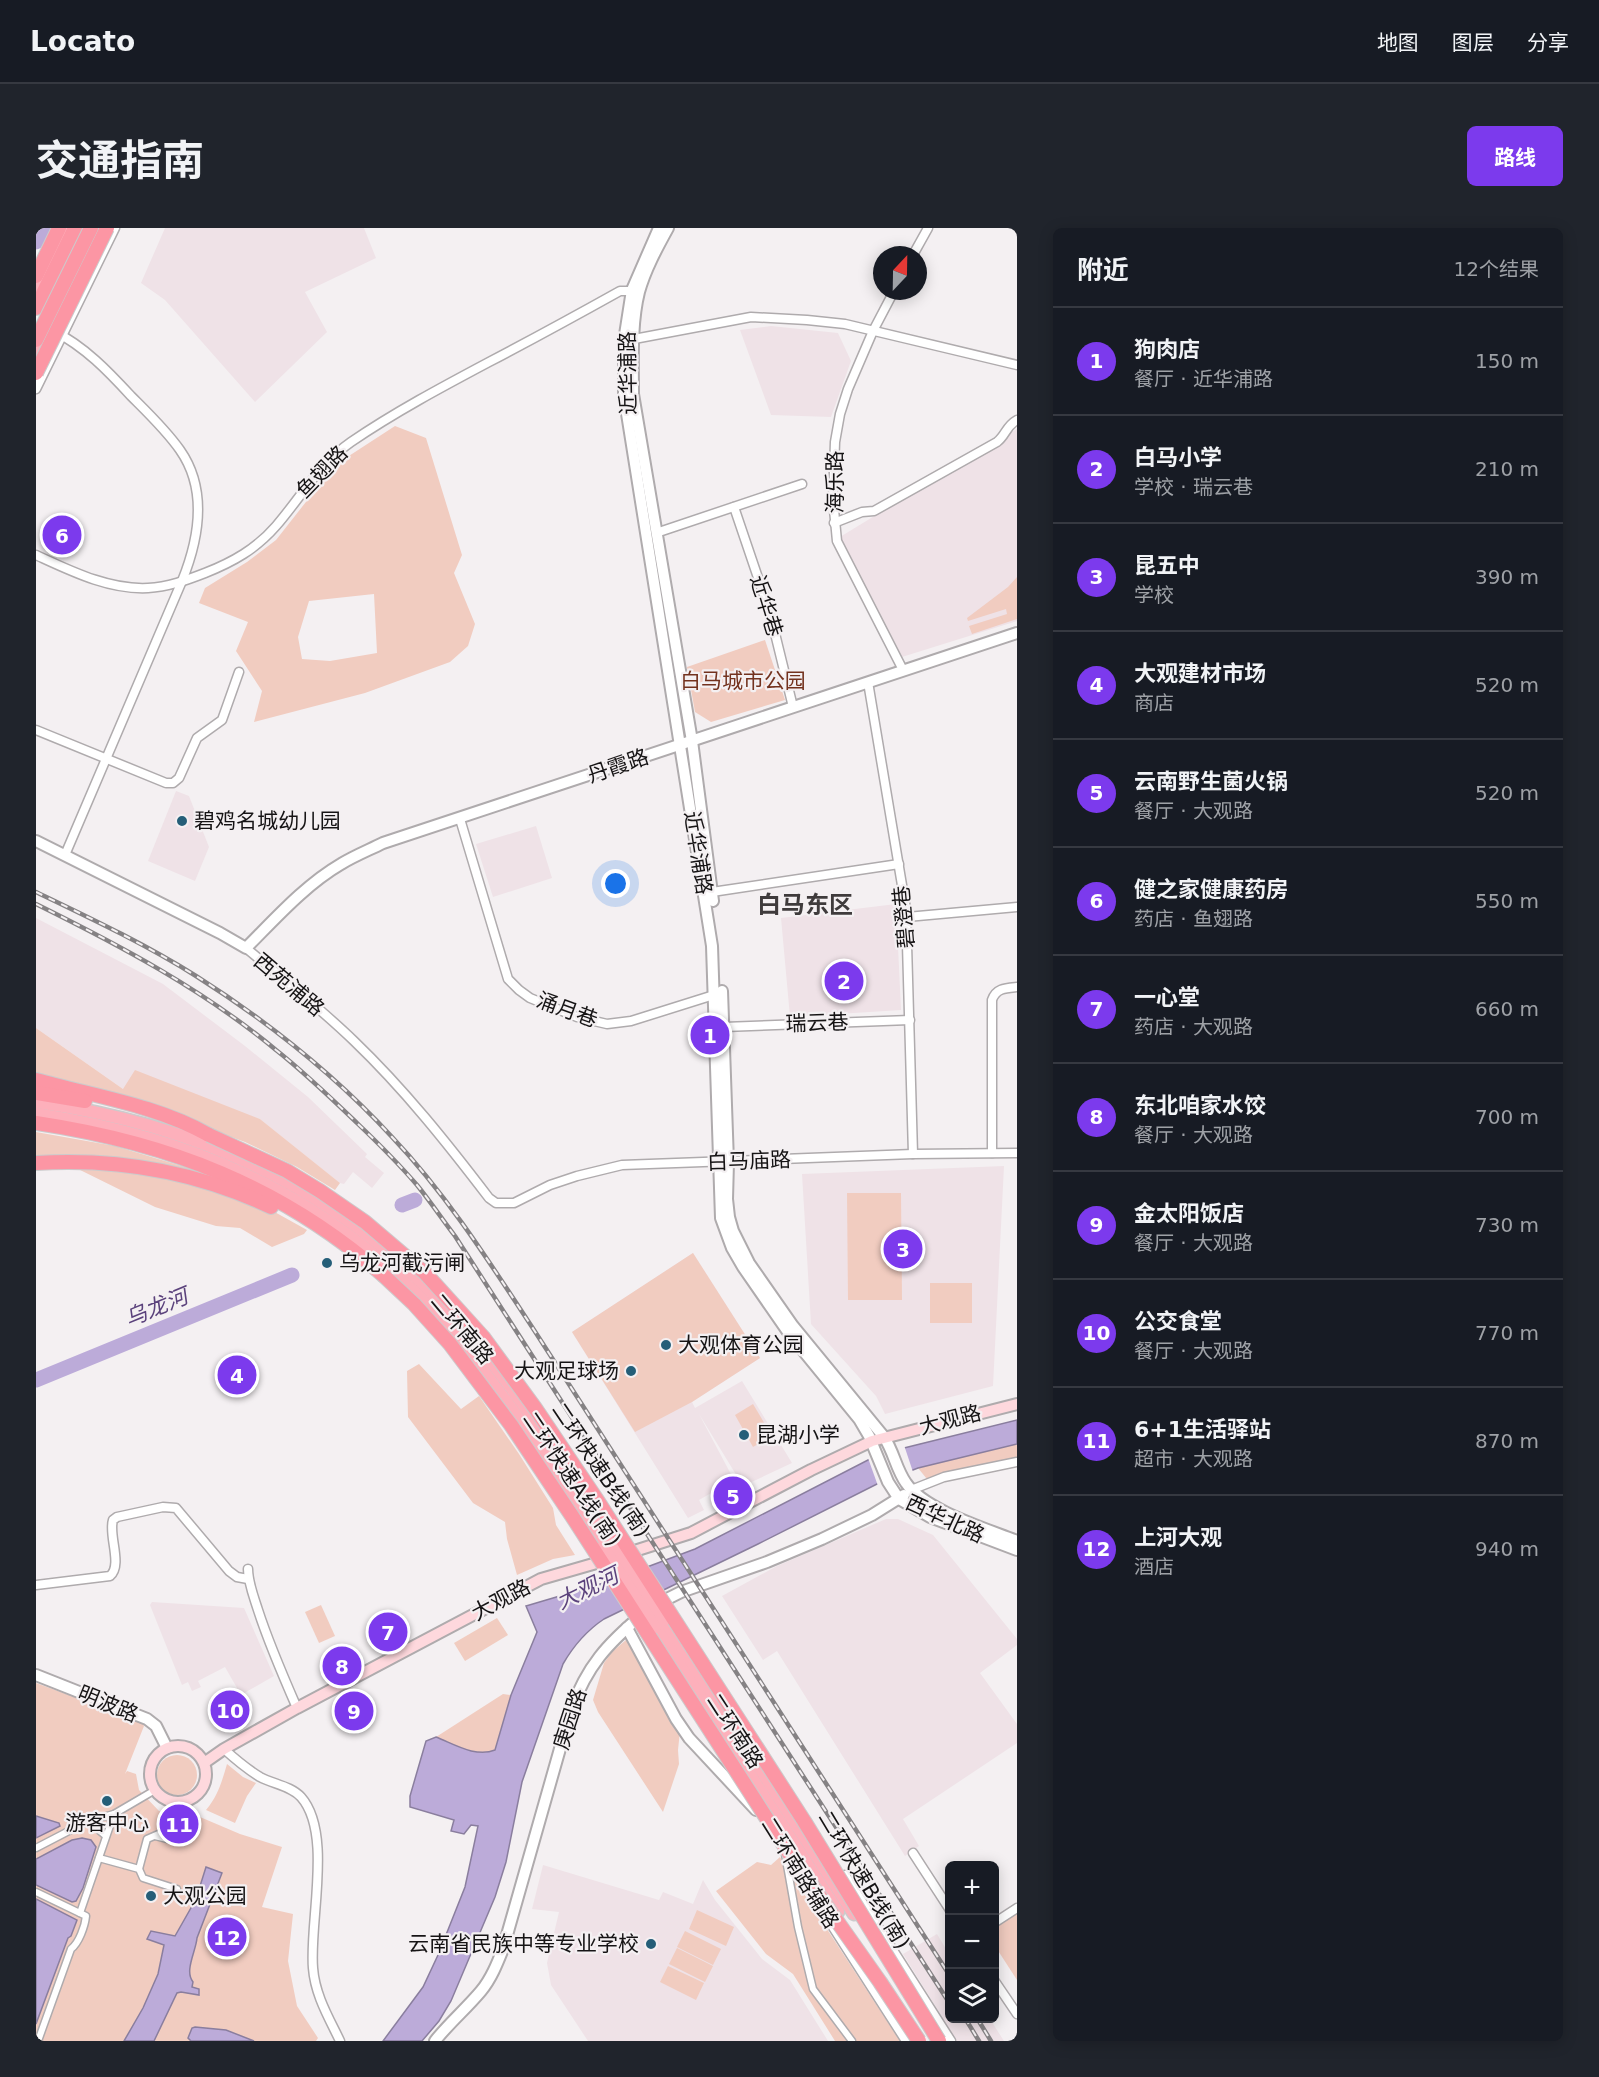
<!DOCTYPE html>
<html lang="zh">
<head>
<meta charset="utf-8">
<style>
  body { margin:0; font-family:"DejaVu Sans","Noto Sans SC",sans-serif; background:#20242c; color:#f1f3f6 }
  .controls { position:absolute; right:18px; bottom:18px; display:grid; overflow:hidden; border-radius:9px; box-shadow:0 3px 15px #0003 }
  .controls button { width:54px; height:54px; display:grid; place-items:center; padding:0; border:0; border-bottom:2px solid #363941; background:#171b24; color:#f1f3f6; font:30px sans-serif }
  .compass { position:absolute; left:837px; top:18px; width:54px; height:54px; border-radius:50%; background:#171b24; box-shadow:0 3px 15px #0003; rotate:22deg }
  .you { position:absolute; left:580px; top:656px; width:21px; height:21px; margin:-15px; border:4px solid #fff; border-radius:50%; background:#1a73e8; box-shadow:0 0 0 9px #1a73e833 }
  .badge { display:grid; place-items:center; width:39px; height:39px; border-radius:50%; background:#7c3aed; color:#fff; font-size:20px; font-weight:700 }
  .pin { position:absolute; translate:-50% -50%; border:3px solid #fff; box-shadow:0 2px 6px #0006 }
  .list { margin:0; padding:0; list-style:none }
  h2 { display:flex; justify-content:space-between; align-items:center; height:78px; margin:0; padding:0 24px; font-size:26px }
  h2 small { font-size:20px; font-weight:400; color:#9ea1a6 }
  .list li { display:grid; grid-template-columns:39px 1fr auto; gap:18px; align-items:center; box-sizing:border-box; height:108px; padding:0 24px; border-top:2px solid #363941 }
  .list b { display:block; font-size:22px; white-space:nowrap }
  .list p { margin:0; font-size:20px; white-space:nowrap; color:#9ea1a6 }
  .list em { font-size:20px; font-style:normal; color:#9ea1a6 }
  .icon { flex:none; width:33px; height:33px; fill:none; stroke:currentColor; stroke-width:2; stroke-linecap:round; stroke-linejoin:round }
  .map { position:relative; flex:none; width:981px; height:1813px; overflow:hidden; border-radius:9px }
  header { display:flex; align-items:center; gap:36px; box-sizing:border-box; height:84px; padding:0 30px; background:#171b24; border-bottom:2px solid #363941 }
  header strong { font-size:28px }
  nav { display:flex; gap:33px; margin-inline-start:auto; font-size:21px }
  .intro { display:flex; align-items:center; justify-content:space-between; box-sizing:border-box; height:144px; padding:0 36px }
  h1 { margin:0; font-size:42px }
  .button { padding:15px 27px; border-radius:9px; background:#7c3aed; color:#fff; font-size:21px; font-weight:700 }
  main { display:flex; gap:36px; padding:0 36px }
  aside { flex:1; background:#171b24; border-radius:9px; box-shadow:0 3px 15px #0003 }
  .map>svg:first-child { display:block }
  .built { fill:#efe2e7 }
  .green { fill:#f1ccc0; fill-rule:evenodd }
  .water { fill:#bcabd9; stroke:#8a7e9e; stroke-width:1.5 }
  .pier { fill:#f4f0f2 }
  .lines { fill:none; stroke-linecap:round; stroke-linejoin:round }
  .river { stroke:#bcabd9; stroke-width:15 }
  .pedestrian-casing { stroke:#afabad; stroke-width:9 }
  .minor-casing { stroke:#afabad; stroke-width:11 }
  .tertiary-casing { stroke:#afabad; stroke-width:14 }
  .secondary-casing { stroke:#afabad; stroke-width:14 }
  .primary-casing { stroke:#cccbcc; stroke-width:15 }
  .trunk-casing { stroke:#cccbcc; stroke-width:16 }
  .pedestrian { stroke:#fff; stroke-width:6 }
  .minor { stroke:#fff; stroke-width:8 }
  .tertiary { stroke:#fff; stroke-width:10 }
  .secondary { stroke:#fed8dd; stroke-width:10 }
  .primary { stroke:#fdb0bb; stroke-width:12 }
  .trunk { stroke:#fc96a4; stroke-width:14 }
  .rail-casing { stroke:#858284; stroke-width:4.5 }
  .rail { stroke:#f4f0f2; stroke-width:2; stroke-dasharray:7; stroke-linecap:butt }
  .primary-bridge-casing { stroke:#cccbcc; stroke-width:15; stroke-linecap:butt }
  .trunk-bridge-casing { stroke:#cccbcc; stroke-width:16; stroke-linecap:butt }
  .primary-bridge { stroke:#fdb0bb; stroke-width:12 }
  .trunk-bridge { stroke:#fc96a4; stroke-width:14 }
  .poi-dot { fill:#255e78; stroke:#f4f0f2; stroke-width:2 }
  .labels { text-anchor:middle; stroke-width:4.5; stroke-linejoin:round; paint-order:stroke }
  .street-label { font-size:21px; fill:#161415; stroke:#f4f0f2 }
  .park-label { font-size:21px; fill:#73321e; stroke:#f4f0f2 }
  .poi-label { font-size:21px; fill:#161415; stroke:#f4f0f2; text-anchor:start }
  .water-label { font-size:22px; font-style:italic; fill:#5b427c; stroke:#f4f0f2 }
  .quarter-label { font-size:24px; font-weight:bold; fill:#3f3b3c; stroke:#f4f0f2 }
</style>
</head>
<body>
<header>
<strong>Locato</strong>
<nav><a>地图</a><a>图层</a><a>分享</a></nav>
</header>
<div class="intro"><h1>交通指南</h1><a class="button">路线</a></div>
<main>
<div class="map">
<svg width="981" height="1813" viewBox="0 0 981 1813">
  <rect width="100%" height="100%" fill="#f4f0f2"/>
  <g class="built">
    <polygon points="129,0 328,0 340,30 269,64 291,104 219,174 129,72 105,55"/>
    <polygon points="735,98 802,105 815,133 795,189 735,187 704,102"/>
    <polygon points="981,201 981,393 866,429 804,309"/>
    <polygon points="140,563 153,568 173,619 159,653 112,633"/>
    <polygon points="500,598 516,650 457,669 440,616"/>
    <polygon points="860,676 865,782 754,789 745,690"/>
    <polygon points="0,690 127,756 209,818 272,869 331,926 329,929 348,945 336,960 317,944 308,956 304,955 224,891 87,861 0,800"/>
    <polygon points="968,938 957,1158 849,1186 840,1168 775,1096 766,946"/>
    <polygon points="657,1025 724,1130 656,1174 659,1180 706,1153 756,1235 707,1258 663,1186 698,1252 663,1272 668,1282 652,1290 536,1104"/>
    <polygon points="850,1291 862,1291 897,1307 981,1411 981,1417 944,1445 981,1496 981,1515 867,1591 883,1618 869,1628 741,1423 727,1432 686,1368 741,1338"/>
    <polygon points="116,1374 208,1380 238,1448 205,1467 189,1439 162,1453 165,1459 156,1463 152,1454 146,1457 114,1377"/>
    <polygon points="507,1637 623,1672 627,1664 657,1676 667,1652 679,1672 726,1731 754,1752 792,1813 552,1813 515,1757 511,1735 523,1684 496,1681"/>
    <polygon points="901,1706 913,1726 914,1790 954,1791 968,1813 921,1813 867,1726"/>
  </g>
  <g class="green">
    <path d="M359,198L390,210L426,327L418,345L439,396L432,418L414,434L329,465L218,494L226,463L200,423L212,394L163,375L169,360L211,334L240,312L299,237ZM338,366L341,425L294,433L266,431L262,409L273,373Z"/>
    <polygon points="981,349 981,391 936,406 933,398 971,386 970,381 932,393 931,390 972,359"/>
    <polygon points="729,412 749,472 675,494 659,484 651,439"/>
    <polygon points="0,800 87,861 99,842 224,891 304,955 299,962 261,939 209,914 160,896 0,859"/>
    <polygon points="0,904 79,918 169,945 271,1002 268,1006 236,1019 204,1000 180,998 119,979 36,938 0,941"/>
    <polygon points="811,965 865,965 866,1072 812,1072"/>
    <polygon points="657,1025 724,1130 656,1174 599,1204 536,1104"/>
    <rect x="894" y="1055" width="42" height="40"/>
    <polygon points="383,1136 425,1181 443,1168 483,1226 517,1280 520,1297 539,1327 517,1331 481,1347 471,1311 469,1294 437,1275 372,1189 371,1143"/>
    <polygon points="717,1176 736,1208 717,1219 699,1187"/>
    <polygon points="981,1216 981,1238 895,1256 882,1240"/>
    <polygon points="285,1377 299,1408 283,1415 269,1384"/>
    <polygon points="461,1390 472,1407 429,1433 418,1415"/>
    <polygon points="590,1412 631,1484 644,1503 642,1522 643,1536 627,1584 562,1484 557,1472 568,1435 576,1424"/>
    <polygon points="0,1455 106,1494 108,1498 89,1546 91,1543 100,1546 103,1562 123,1583 150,1591 164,1589 204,1606 246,1619 226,1679 257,1686 252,1733 261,1778 282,1810 280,1813 0,1813"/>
    <path d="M467,1466L475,1467L459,1522C440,1530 418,1516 400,1509Z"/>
    <circle cx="141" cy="1547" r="20"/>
    <path d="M191,1536L207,1549L220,1555L211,1568L199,1595L170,1582C182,1568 186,1553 191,1536Z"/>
    <polygon points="744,1629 864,1813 799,1813 757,1746 730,1726 680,1663 721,1634 735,1637"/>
    <polygon points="661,1682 698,1699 690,1718 653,1701"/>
    <polygon points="981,1683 981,1752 959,1718 959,1698"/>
    <polygon points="649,1703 685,1721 677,1737 641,1719"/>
    <polygon points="641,1720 677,1738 669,1754 633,1736"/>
    <polygon points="632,1738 668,1755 660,1772 624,1754"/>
  </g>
  <g class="water">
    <path d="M981,1192V1216L882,1240L841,1256L722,1316L568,1391C550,1403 538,1417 527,1436L486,1554L470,1634L459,1669L415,1773L403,1793L386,1813H347L387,1759L402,1727L429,1659L442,1598L435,1597L428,1606L415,1603L418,1592L374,1579V1568L390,1513L400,1509C418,1516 440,1530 459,1522L475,1467L501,1404L490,1378L571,1354L659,1321L832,1232L868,1220Z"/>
    <polygon points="0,1588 23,1595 24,1598 0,1610"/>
    <polygon points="46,1610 55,1612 60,1619 47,1660 40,1673 36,1674 0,1657 0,1631 36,1612"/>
    <path d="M170,1639L186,1645L161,1710C160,1723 148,1743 157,1754L156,1759L163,1761V1767L145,1764L141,1765L118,1813H88L107,1780L122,1746L128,1717L111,1711L115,1703L139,1708L160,1671Z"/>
    <polygon points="0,1671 41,1692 35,1708 32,1710 0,1796"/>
    <polygon points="159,1799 190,1802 218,1813 155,1813 152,1810 156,1800"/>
  </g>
  <polygon class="pier" points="868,1217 877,1244 842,1258 832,1230"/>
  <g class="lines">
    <g class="river">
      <polyline points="0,14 7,0"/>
      <polyline points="366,977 379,972"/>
      <polyline points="0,1152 256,1047"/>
    </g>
    <defs>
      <g id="pedestrian">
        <polyline points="52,1593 70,1608"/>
        <polyline points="119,1608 135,1612"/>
        <polyline points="0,1620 52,1593 78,1586 119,1562"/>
        <polyline points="749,1626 762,1699 777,1761 816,1813"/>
        <polyline points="63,1630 103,1641 107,1650 141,1661"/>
        <polyline points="103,1641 111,1611 132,1602 136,1590 137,1573"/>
        <path d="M0,1664L50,1688C49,1698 43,1715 35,1721L2,1813"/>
        <polyline points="44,1685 78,1586"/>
      </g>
      <g id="minor">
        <polyline points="877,27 892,0"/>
        <polyline points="858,63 837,103 812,161 804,186 799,214 797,271 801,313 867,442"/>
        <path d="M18,103C49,119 72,143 95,168C112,185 130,202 144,222C172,262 163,311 146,353L29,627"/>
        <polyline points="598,111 715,89 771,92 809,96 981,137"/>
        <polyline points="0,161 79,0"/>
        <polyline points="698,279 734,385 757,479"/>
        <path d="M798,295L826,284L838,283L961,214C970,207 970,198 981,192"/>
        <polyline points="620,305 766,256"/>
        <path d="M0,327C35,343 73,362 112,360C132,359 151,352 169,345C197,334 220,321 240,298C266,268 282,237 315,214C359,184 406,159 453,134C497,111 541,87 584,63H600"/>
        <polyline points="832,454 870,681 877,926"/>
        <polyline points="0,502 130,555 137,555 143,550 161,510 186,492 203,444"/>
        <polyline points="424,591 472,751 483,762 494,770 541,789 571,796 595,793 681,766"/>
        <polyline points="676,664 863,636"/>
        <polyline points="871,689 981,679"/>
        <path d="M210,720C247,751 284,780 318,813C368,861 411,915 453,970L460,975H478L514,957L541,948L586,937L877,926L981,925"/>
        <polyline points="688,799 874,792"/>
        <path d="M956,925V772C960,760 970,760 981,759"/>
        <polyline points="875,1262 908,1249 981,1234"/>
        <path d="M212,1341C212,1355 218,1369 222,1382C233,1416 247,1448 261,1480"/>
        <path d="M0,1357L74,1348C87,1337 72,1307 77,1292L81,1289L127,1279L140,1280L193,1343L201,1349L212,1351"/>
        <path d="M188,1521C199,1531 211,1541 224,1549C237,1556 255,1558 265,1569C297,1605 273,1694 277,1740C279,1767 293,1790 304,1813"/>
        <polyline points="877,1625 914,1682"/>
        <polyline points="809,1647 915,1813"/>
        <polyline points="958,1695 981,1680"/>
        <polyline points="795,1696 870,1813"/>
        <polyline points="958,1752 981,1786"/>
      </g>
      <g id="tertiary">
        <polyline points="623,0 596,62 588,113 588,167 676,718 685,990 696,1020 707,1039 752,1104 823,1191 833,1208 852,1254 863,1271 894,1289 981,1322"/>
        <path d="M632,0C621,20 609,42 603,64C595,96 597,133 597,166L656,513L677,673"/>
        <path d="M0,613L184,705L210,720C239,691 269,657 305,636C318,628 333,622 347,615L981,405"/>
        <path d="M686,763L692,934L691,971L693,989L697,1003L713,1035L757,1098L848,1209C858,1224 860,1241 870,1255C888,1282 951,1301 981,1313"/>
        <polyline points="619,1377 645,1364 731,1334 786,1311 836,1287 868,1267"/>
        <polyline points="591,1400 640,1491 653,1510 720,1582"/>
        <polyline points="0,1447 111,1491 120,1498 131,1520"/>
        <path d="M399,1813C413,1795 430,1781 445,1763C455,1751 461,1736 467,1721L535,1482C551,1438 571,1416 607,1386"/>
      </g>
      <g id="secondary">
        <polyline points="589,1326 655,1305 775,1242 836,1213 981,1176"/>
        <circle cx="142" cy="1546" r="28"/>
        <polyline points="168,1535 188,1521 261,1480 505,1351 571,1332"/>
      </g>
      <g id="primary">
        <polyline points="0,64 31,0"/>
        <polyline points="0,129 63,0"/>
        <path d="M0,874C151,895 287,953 394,1063C465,1136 522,1225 576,1312"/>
        <path d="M0,886C154,909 287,966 394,1080C461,1152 515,1237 567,1319"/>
        <polyline points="628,1392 818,1686"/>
        <polyline points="619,1399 802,1684"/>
      </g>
      <g id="trunk">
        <polyline points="0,48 23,0"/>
        <polyline points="0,80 39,0"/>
        <path d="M0,852C57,868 120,877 173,907"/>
        <polyline points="0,865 49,873"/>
        <path d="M0,895C133,915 245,958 347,1047"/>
        <path d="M0,935C82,930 161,944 235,979"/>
      </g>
    </defs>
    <use href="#pedestrian" class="pedestrian-casing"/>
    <use href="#minor" class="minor-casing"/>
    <use href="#tertiary" class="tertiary-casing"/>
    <use href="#secondary" class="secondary-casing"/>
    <use href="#primary" class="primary-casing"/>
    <use href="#trunk" class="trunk-casing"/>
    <use href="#pedestrian" class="pedestrian"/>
    <use href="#minor" class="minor"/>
    <use href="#tertiary" class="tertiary"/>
    <use href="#secondary" class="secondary"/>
    <use href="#primary" class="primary"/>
    <use href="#trunk" class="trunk"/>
    <defs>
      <g id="rail">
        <path d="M0,664C54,690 109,716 160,748C231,793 299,847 356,909C411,967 454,1035 498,1102L914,1748"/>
        <path d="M0,676C83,717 168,762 240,822C268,844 295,870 321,895C342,915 362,935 381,957C394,973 406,991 419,1008L914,1776"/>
        <polyline points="929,1790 943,1813"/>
        <polyline points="941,1790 955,1813"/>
      </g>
    </defs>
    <use href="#rail" class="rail-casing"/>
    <use href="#rail" class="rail"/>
    <defs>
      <g id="primary-bridge">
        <polyline points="576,1312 628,1392"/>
        <polyline points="567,1319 619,1399"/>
      </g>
      <g id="trunk-bridge">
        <polyline points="0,112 55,0"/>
        <polyline points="0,145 71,0"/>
        <polyline points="173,907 251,943 284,963 329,994 389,1045 447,1109 499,1180 561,1272 768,1593 903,1813"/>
        <polyline points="347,1047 378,1076 414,1116 475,1197 536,1288 753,1625 844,1754 883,1813"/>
      </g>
    </defs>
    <use href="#primary-bridge" class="primary-bridge-casing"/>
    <use href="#trunk-bridge" class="trunk-bridge-casing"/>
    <use href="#primary-bridge" class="primary-bridge"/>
    <use href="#trunk-bridge" class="trunk-bridge"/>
  </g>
  <g class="poi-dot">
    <circle cx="146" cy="593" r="6"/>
    <circle cx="291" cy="1035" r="6"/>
    <circle cx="630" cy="1117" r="6"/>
    <circle cx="595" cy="1143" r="6"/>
    <circle cx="708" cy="1207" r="6"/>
    <circle cx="71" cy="1573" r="6"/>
    <circle cx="115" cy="1668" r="6"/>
    <circle cx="615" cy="1716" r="6"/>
  </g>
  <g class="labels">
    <g class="street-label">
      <text transform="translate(592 145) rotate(-91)" y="7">近华浦路</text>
      <text transform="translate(286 244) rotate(-46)" y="7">鱼翅路</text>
      <text transform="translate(799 254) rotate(-90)" y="7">海乐路</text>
      <text transform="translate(730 378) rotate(73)" y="7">近华巷</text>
      <text transform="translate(582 538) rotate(-19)" y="7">丹霞路</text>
      <text transform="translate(662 625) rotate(81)" y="7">近华浦路</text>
      <text transform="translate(868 689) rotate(-95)" y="7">碧澄巷</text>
      <text transform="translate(253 757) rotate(40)" y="7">西苑浦路</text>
      <text transform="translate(531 782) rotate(20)" y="7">涌月巷</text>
      <text transform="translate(781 795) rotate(-2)" y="7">瑞云巷</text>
      <text transform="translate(713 933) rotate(-2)" y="7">白马庙路</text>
      <text transform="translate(426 1101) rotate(50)" y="7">二环南路</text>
      <text transform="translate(914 1192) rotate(-14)" y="7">大观路</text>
      <text transform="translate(565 1242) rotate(56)" y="7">二环快速B线(南)</text>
      <text transform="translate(536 1251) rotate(56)" y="7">二环快速A线(南)</text>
      <text transform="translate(909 1291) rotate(25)" y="7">西华北路</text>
      <text transform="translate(465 1372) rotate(-28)" y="7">大观路</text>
      <text transform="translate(72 1476) rotate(22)" y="7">明波路</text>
      <text transform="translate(534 1491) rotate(-72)" y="7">庚园路</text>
      <text transform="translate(699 1503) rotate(57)" y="7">二环南路</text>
      <text transform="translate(764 1645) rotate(58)" y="7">二环南路辅路</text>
      <text transform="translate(828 1652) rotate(59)" y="7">二环快速B线(南)</text>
    </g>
    <g class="park-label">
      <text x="707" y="460">白马城市公园</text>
    </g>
    <g class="poi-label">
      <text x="158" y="600">碧鸡名城幼儿园</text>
      <text x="303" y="1042">乌龙河截污闸</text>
      <text x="642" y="1124">大观体育公园</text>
      <text x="583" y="1150" text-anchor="end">大观足球场</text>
      <text x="720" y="1214">昆湖小学</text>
      <text x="71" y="1602" text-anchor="middle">游客中心</text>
      <text x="127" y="1675">大观公园</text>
      <text x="603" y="1723" text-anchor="end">云南省民族中等专业学校</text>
    </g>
    <g class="water-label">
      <text transform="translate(120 1079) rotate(-22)" y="8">乌龙河</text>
      <text transform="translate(551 1360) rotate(-26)" y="8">大观河</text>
    </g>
    <g class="quarter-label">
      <text x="769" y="685">白马东区</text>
    </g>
  </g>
</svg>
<div class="controls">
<button>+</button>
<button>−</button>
<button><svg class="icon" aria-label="layers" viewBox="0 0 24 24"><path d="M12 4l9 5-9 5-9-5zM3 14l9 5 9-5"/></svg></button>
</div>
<svg class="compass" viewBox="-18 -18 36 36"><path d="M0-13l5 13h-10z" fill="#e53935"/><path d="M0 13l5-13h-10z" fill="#9ea1a6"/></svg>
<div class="you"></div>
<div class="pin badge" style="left:674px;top:807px">1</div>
<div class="pin badge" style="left:808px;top:753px">2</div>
<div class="pin badge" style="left:867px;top:1021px">3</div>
<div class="pin badge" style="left:201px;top:1147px">4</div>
<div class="pin badge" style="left:697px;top:1268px">5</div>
<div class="pin badge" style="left:26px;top:307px">6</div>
<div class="pin badge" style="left:352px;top:1404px">7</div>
<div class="pin badge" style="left:306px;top:1438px">8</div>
<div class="pin badge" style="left:318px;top:1483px">9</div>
<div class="pin badge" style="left:194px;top:1482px">10</div>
<div class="pin badge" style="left:143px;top:1596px">11</div>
<div class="pin badge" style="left:191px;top:1709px">12</div>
</div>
<aside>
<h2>附近<small>12个结果</small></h2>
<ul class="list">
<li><span class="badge">1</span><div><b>狗肉店</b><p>餐厅 · 近华浦路</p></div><em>150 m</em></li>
<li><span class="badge">2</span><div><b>白马小学</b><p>学校 · 瑞云巷</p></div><em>210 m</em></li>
<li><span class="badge">3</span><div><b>昆五中</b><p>学校</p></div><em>390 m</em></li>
<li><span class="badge">4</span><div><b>大观建材市场</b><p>商店</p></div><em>520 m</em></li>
<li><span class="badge">5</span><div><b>云南野生菌火锅</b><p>餐厅 · 大观路</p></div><em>520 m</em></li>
<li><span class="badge">6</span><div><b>健之家健康药房</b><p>药店 · 鱼翅路</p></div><em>550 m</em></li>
<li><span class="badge">7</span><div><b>一心堂</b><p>药店 · 大观路</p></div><em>660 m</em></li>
<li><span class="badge">8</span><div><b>东北咱家水饺</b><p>餐厅 · 大观路</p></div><em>700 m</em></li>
<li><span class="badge">9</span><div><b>金太阳饭店</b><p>餐厅 · 大观路</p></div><em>730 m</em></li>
<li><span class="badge">10</span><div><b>公交食堂</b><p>餐厅 · 大观路</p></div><em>770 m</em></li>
<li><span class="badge">11</span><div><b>6+1生活驿站</b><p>超市 · 大观路</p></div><em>870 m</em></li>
<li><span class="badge">12</span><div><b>上河大观</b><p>酒店</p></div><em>940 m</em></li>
</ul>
</aside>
</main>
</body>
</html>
